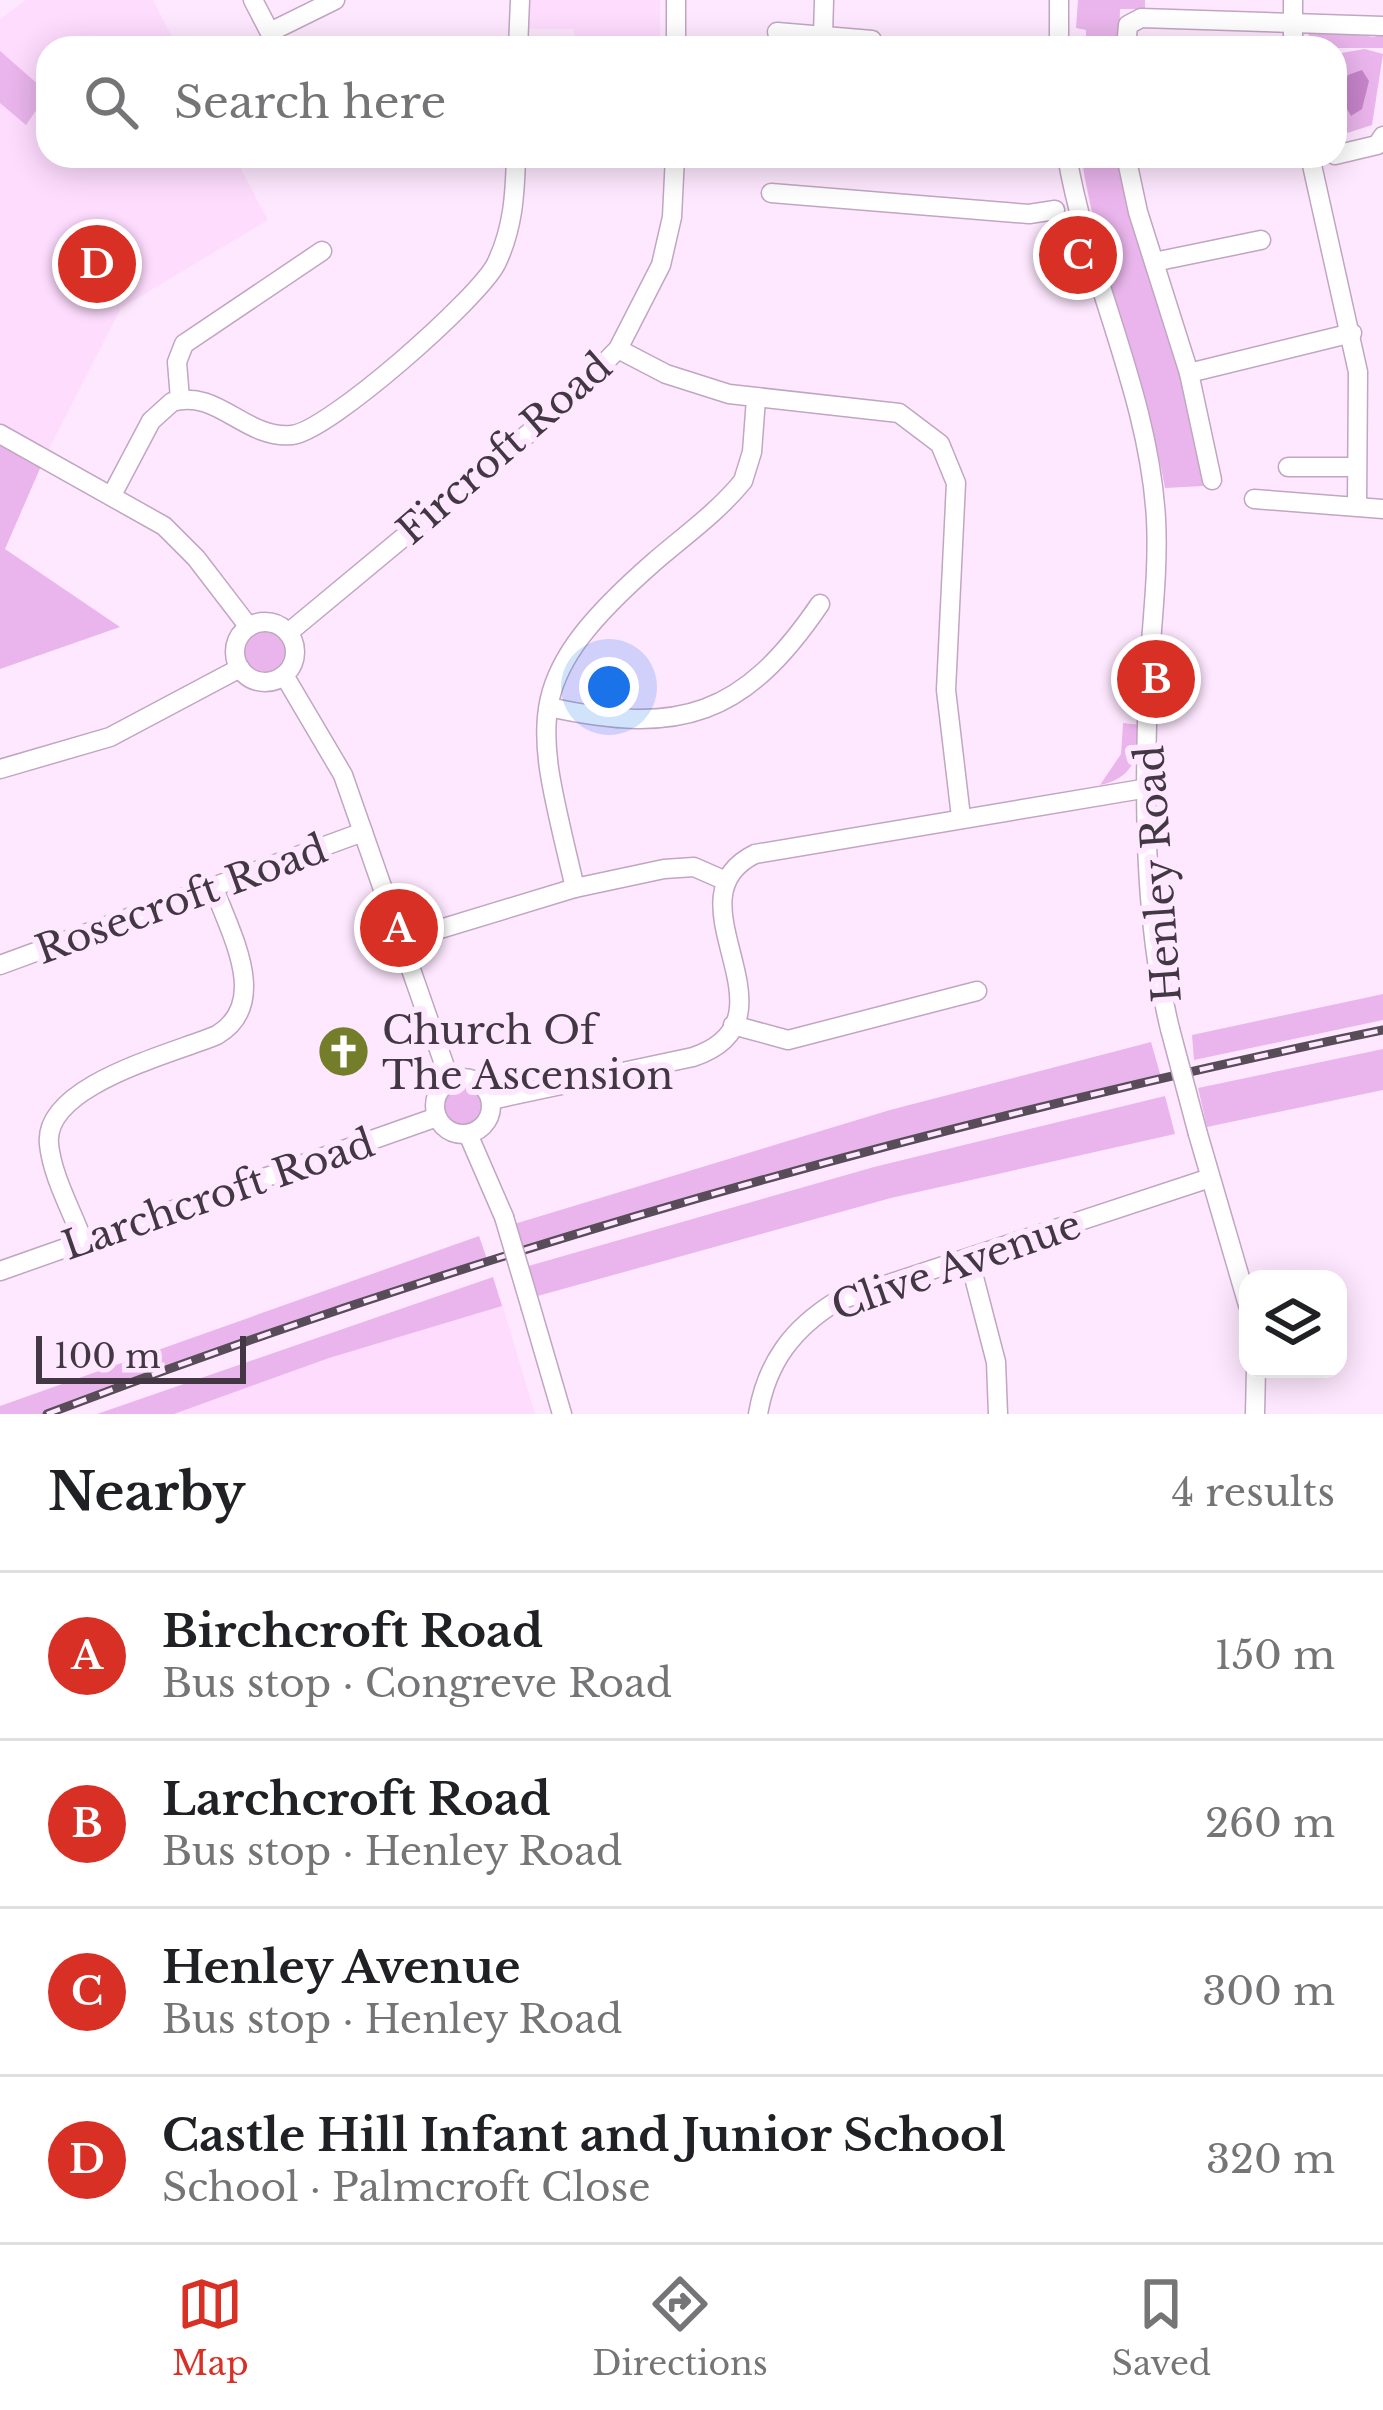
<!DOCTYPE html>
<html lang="en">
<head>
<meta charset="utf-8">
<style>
  body { margin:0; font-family:"Libre Baskerville",serif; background:#f2f2f2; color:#202124 }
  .controls { position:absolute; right:36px; bottom:36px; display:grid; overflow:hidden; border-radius:24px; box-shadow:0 6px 30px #0003 }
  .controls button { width:108px; height:108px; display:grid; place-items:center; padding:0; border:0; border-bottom:3px solid #e0e0e0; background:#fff; color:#202124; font:60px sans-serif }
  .scale { position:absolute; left:36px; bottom:30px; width:210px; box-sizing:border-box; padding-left:12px; border:6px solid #423743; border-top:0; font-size:33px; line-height:42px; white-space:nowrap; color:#423743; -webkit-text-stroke:9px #fee8ff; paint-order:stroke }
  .you { position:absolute; left:609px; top:687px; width:42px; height:42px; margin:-30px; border:9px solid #fff; border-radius:50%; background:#1a73e8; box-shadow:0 0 0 18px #1a73e833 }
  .badge { display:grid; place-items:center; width:78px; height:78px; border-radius:50%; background:#d93025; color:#fff; font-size:39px; font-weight:700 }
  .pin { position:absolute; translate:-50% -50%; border:6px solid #fff; box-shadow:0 3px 12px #0006 }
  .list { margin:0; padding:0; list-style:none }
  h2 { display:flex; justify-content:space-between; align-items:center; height:156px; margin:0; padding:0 48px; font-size:51px }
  h2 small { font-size:39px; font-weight:400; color:#757577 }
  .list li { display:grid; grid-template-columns:78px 1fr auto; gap:36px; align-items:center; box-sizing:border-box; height:168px; padding:0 48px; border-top:3px solid #e0e0e0 }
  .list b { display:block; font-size:45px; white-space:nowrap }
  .list p { margin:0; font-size:39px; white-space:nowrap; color:#757577 }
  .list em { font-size:39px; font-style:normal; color:#757577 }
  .icon { flex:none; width:66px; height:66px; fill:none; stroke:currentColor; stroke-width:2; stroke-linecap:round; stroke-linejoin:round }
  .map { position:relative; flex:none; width:1383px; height:1414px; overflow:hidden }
  .search { position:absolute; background:#fff; box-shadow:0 6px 30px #0003; left:36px; right:36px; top:36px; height:132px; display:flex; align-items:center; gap:30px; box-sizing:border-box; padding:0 42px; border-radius:36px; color:#757577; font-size:45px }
  .sheet { height:828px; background:#fff }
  nav { display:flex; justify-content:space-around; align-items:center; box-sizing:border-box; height:168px; border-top:3px solid #e0e0e0; background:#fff; font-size:33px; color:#757577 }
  nav a { display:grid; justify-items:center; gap:6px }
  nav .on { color:#d93025 }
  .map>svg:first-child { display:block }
  .built { fill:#fedcfe }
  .green { fill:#eab5ec }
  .water { fill:#c785ca }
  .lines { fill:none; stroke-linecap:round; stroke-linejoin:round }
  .minor-casing { stroke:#c1a6c1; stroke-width:21 }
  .minor { stroke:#fff; stroke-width:18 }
  .rail-casing { stroke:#584c59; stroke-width:9 }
  .rail { stroke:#fee8ff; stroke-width:4.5; stroke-dasharray:14; stroke-linecap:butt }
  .minor-bridge-casing { stroke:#c1a6c1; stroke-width:21; stroke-linecap:butt }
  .minor-bridge { stroke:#fff; stroke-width:18 }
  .labels { text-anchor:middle; stroke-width:12; stroke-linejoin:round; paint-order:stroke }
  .street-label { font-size:39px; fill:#423743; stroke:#fee8ff }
  .poi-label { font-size:39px; fill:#423743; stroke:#fee8ff; text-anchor:start }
</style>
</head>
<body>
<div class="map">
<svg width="1383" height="1414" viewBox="0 0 1383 1414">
  <rect width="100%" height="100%" fill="#fee8ff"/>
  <g class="built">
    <polygon points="26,0 153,0 178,48 48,48 48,156 234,156 268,220 121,308 49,449 0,423 0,19"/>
    <polygon points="527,0 660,0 660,48 574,48 574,29 526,29"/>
    <polygon points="500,1297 535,1414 174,1414 341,1346"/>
  </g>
  <g class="green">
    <polygon points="1078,0 1145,0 1145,9 1120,9 1119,48 1086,48 1086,30 1076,28"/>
    <polygon points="1332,31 1374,37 1383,32 1383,48 1317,48 1307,32"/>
    <polygon points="1365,49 1383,54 1372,125 1335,137 1335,54"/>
    <polygon points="0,51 48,93 26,125 0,103"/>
    <path d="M1081,156H1123L1183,380L1203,486L1165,488C1145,375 1099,270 1081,156Z"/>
    <polygon points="0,434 45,457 5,549 120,627 0,669"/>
    <circle cx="265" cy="652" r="22"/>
    <path d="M1123,723L1140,725C1139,756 1134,778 1100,785L1121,754Z"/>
    <polygon points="1383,994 1383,1020 1194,1060 1192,1035"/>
    <polygon points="1151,1042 1161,1077 846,1155 519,1249 511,1225 890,1110"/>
    <polygon points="1383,1049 1383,1090 1207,1127 1198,1088"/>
    <circle cx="463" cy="1106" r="22"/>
    <polygon points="1165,1096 1175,1134 891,1198 534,1297 525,1267 874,1167"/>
    <polygon points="479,1236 487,1259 44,1414 0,1414 0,1406"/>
    <polygon points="493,1277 502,1306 329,1358 174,1414 97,1414"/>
  </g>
  <polygon class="water" points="1362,70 1369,81 1362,109 1351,116 1340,96 1348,75"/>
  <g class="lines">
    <defs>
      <g id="minor">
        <polyline points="253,0 278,48"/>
        <polyline points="676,0 676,48"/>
        <polyline points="1293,0 1293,48"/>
        <polyline points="270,32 335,0"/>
        <polyline points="777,32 872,40"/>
        <polyline points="823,36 824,0"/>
        <polyline points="518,48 520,0"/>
        <polyline points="1059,48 1059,0"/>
        <polyline points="1126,48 1128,25 1141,18 1383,26"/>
        <polyline points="1335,155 1377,145 1383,136"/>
        <path d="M1067,156C1088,279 1149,393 1156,519C1159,576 1150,635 1148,692C1144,802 1144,922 1170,1029"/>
        <polyline points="1126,156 1138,212 1189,373 1352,333"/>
        <polyline points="1310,156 1358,372 1357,505"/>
        <polyline points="771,193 1029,214 1055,210"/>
        <polyline points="1154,262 1261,240"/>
        <polyline points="618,349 666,374 729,394 899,413 940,444 956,483 946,690 961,817"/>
        <polyline points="1189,373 1212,480"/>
        <polyline points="180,399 177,362 184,344 322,251"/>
        <polyline points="0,434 164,526 196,558 249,627"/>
        <polyline points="1288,467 1356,467"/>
        <path d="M113,493L151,421L172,402C217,388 246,440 292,435C329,431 478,299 496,264C513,229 515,195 516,156"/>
        <polyline points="1254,499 1383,509"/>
        <circle cx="265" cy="652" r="30"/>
        <polyline points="288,633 564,404 618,349 661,265 672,217 675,156"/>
        <polyline points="284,675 343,775 450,1081"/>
        <path d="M549,707C680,736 744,716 820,604"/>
        <polyline points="0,769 110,737 240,668"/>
        <path d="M575,888C536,721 516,683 654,562C684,536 718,512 743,481L752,452L756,399"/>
        <polyline points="404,940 575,888 664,869 694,867 726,881"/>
        <polyline points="0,965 363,832"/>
        <polyline points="733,1025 788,1040 977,991"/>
        <circle cx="463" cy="1106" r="28"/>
        <path d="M491,1100L693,1057C807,1019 663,899 755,854L1148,788"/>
        <polyline points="468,1134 504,1217"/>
        <polyline points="1198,1134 1248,1305"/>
        <path d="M83,1241C72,1211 52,1176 49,1144C43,1085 172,1054 217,1035C271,1003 230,933 214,888"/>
        <polyline points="969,1258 996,1362 998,1414"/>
        <polyline points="0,1271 437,1117"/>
        <polyline points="531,1308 562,1414"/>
        <path d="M758,1414C767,1362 793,1328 837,1301L1210,1178"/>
        <polyline points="1255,1414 1256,1369"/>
      </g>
    </defs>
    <use href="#minor" class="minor-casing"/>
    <use href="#minor" class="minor"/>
    <defs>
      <path id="rail" d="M47,1414C482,1249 928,1124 1383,1030"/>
    </defs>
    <use href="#rail" class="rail-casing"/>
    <use href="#rail" class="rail"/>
    <defs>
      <g id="minor-bridge">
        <polyline points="1170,1029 1198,1134"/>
        <polyline points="504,1217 531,1308"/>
      </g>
    </defs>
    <use href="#minor-bridge" class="minor-bridge-casing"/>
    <use href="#minor-bridge" class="minor-bridge"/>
  </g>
  <defs>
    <symbol id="church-disc" viewBox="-11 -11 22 22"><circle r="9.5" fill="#747d29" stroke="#fee8ff"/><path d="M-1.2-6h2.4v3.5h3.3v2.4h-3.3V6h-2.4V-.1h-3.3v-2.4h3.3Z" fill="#fff"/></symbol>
  </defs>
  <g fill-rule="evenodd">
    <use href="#church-disc" x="314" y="1022" width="59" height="59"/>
  </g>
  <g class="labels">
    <g class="street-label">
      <text transform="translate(504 448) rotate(-41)" y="14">Fircroft Road</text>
      <text transform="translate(1158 874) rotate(-94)" y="14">Henley Road</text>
      <text transform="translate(181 899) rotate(-20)" y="14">Rosecroft Road</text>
      <text transform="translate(218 1194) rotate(-19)" y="14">Larchcroft Road</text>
      <text transform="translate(956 1265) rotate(-19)" y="14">Clive Avenue</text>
    </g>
    <g class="poi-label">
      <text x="382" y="1044">Church Of<tspan x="382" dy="45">The Ascension</tspan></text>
    </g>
  </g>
</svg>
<div class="controls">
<button><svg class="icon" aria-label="layers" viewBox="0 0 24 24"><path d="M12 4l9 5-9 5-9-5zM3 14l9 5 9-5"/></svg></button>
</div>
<div class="scale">100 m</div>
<div class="you"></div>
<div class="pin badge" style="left:399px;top:928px">A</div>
<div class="pin badge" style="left:1156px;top:679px">B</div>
<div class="pin badge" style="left:1078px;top:255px">C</div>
<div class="pin badge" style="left:97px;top:264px">D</div>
<div class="search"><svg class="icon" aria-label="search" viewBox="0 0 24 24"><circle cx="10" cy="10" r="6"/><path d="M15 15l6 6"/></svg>Search here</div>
</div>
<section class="sheet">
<h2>Nearby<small>4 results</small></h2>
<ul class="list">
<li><span class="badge">A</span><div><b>Birchcroft Road</b><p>Bus stop · Congreve Road</p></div><em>150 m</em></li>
<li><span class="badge">B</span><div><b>Larchcroft Road</b><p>Bus stop · Henley Road</p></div><em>260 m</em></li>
<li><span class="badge">C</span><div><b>Henley Avenue</b><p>Bus stop · Henley Road</p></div><em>300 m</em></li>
<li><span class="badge">D</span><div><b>Castle Hill Infant and Junior School</b><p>School · Palmcroft Close</p></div><em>320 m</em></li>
</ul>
</section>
<nav>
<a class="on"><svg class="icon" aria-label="map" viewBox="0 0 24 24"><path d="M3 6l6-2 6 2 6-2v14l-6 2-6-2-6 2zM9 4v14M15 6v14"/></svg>Map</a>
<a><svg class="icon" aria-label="directions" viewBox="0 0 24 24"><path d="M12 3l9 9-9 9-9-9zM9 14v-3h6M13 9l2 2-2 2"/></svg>Directions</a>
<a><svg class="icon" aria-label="saved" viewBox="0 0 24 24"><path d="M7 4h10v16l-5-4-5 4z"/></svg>Saved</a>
</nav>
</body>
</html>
